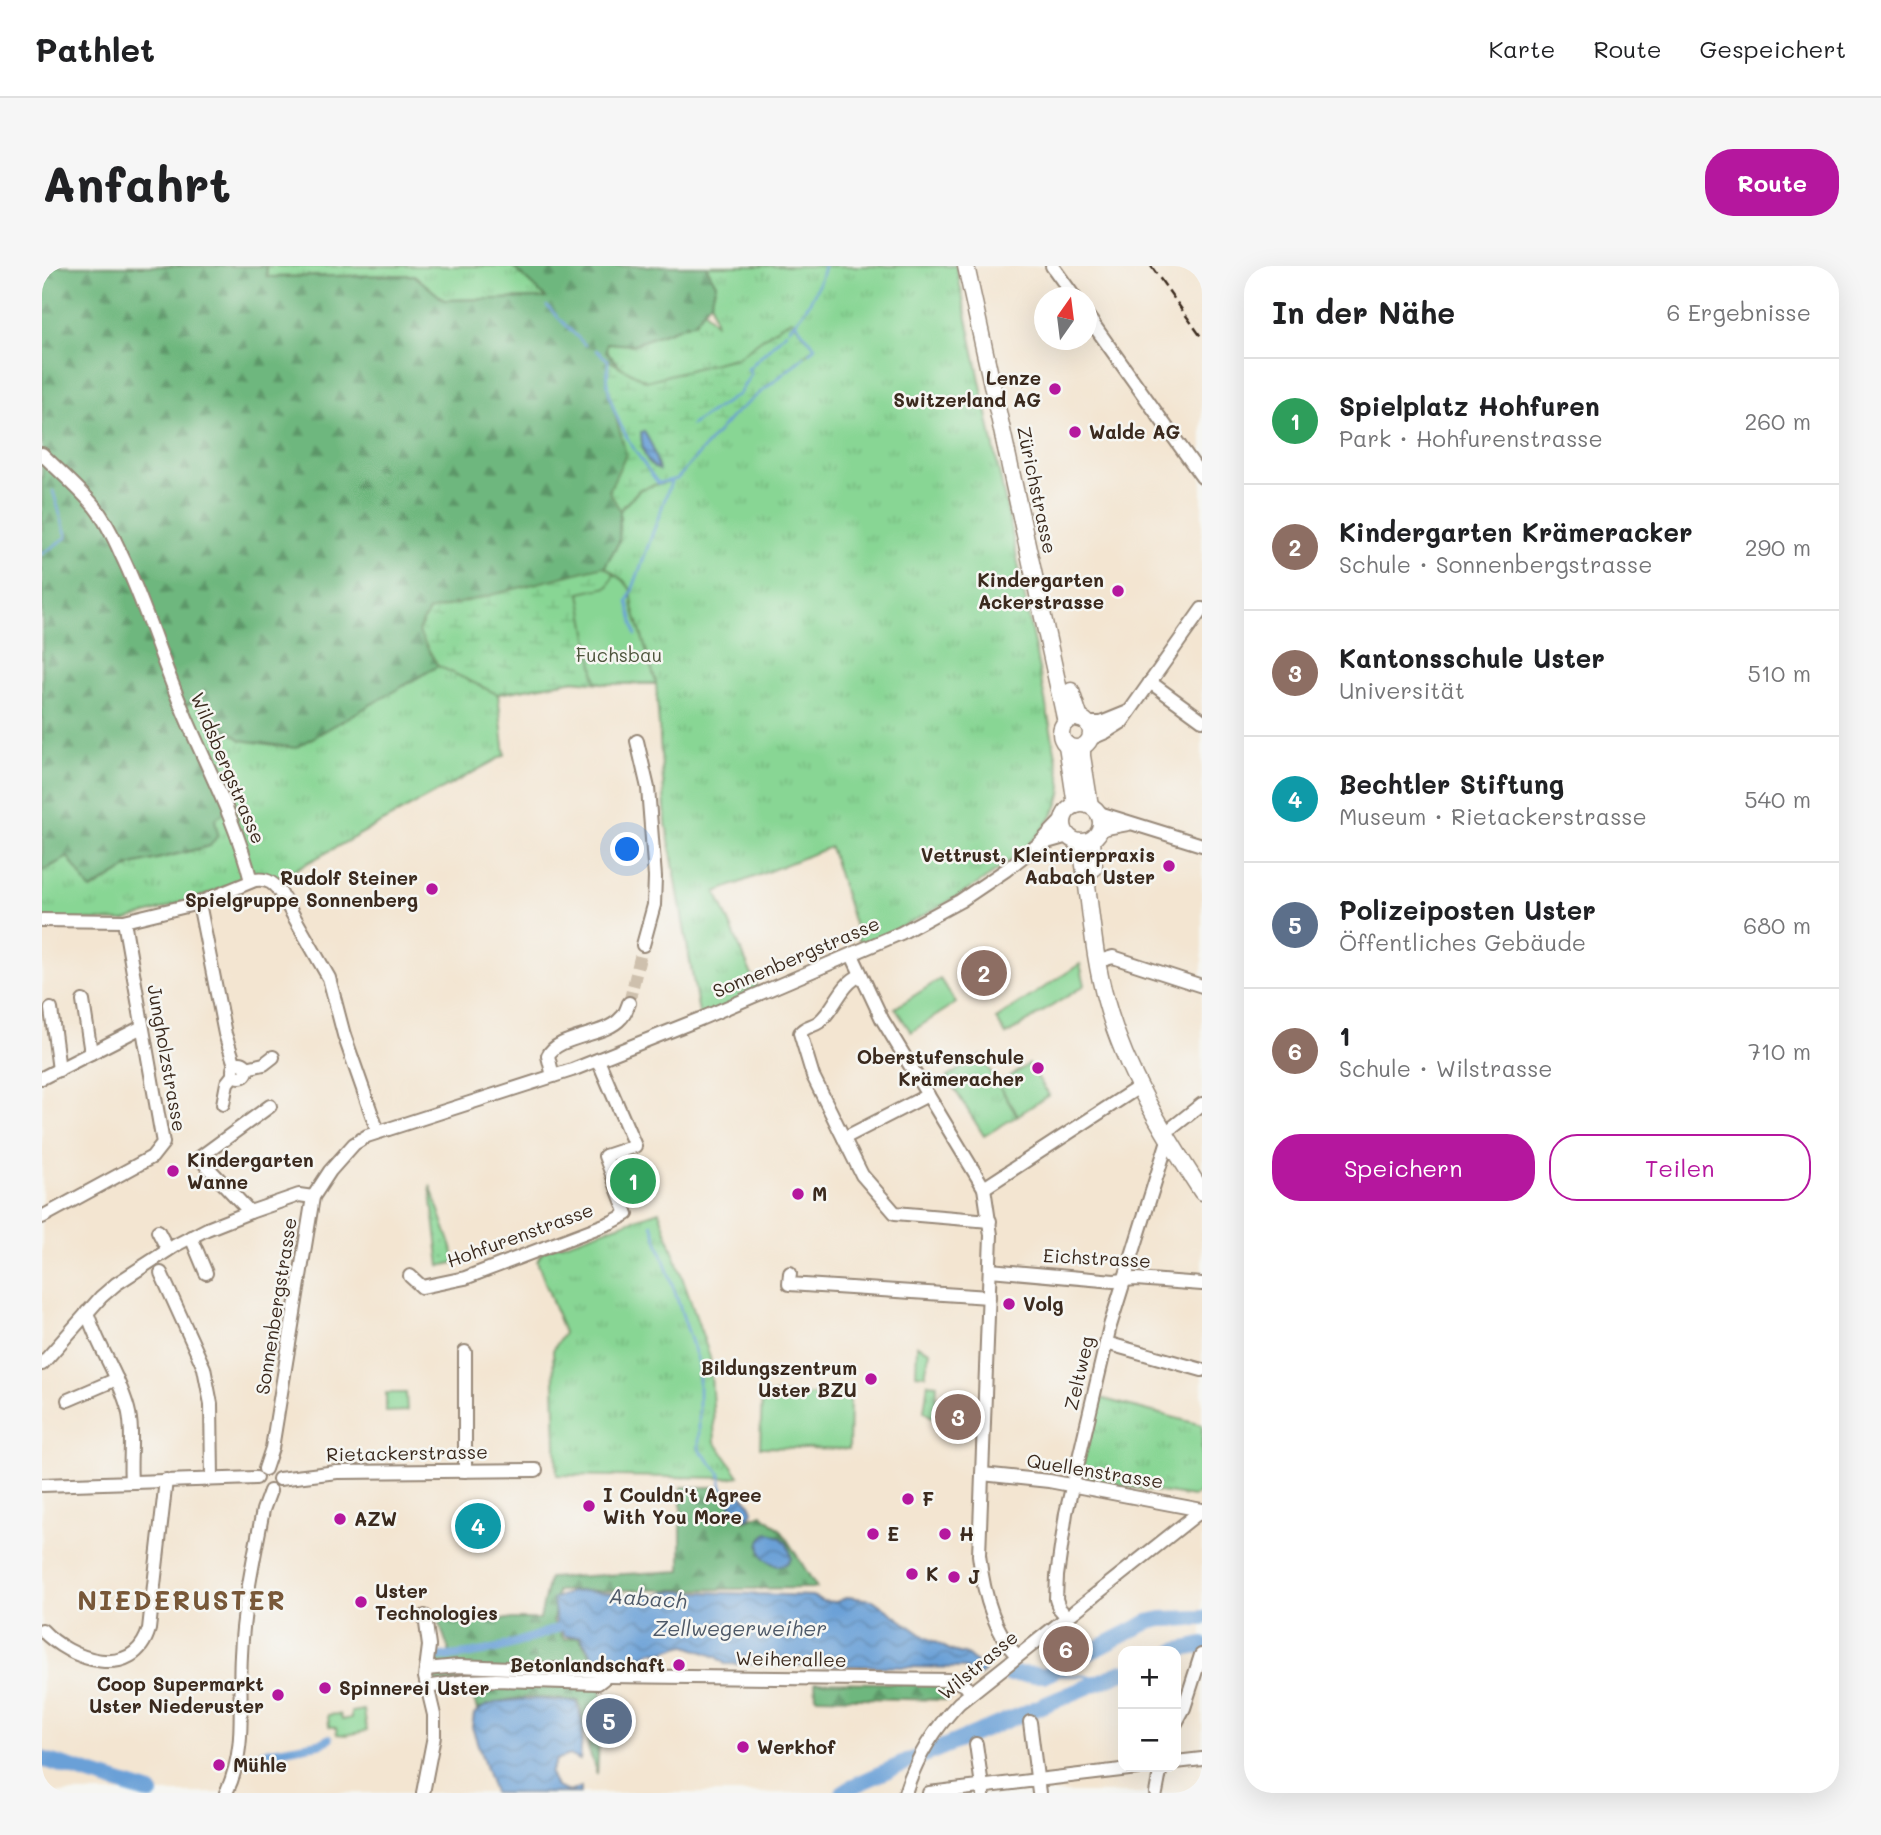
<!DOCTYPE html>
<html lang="de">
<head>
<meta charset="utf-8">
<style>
  body { margin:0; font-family:Mali,sans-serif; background:#f6f6f6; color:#202124 }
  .controls { position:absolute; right:21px; bottom:21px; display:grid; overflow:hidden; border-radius:14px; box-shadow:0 7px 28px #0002 }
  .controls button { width:63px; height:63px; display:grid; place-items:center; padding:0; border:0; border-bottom:2px solid #e0e0e0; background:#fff; color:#202124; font:35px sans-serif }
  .compass { position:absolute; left:992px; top:21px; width:63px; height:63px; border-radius:50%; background:#fff; box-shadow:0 7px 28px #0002; rotate:14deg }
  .you { position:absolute; left:586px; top:584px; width:24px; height:24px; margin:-18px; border:5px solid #fff; border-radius:50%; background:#1a73e8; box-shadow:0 0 0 10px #1a73e833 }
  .badge { display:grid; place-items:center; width:46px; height:46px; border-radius:50%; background:#b5179e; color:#fff; font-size:23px; font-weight:700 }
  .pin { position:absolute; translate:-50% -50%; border:4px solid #fff; box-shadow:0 2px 7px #0006 }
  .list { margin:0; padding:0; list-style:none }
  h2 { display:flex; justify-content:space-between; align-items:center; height:91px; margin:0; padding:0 28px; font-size:30px }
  h2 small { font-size:23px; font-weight:400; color:#757577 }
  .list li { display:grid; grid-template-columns:46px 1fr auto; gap:21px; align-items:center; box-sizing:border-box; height:126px; padding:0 28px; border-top:2px solid #e0e0e0 }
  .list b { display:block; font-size:26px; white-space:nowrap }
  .list p { margin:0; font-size:23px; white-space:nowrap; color:#757577 }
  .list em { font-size:23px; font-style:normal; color:#757577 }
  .actions { display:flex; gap:14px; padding:21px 28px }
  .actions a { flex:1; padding:16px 0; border:2px solid #b5179e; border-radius:28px; text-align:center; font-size:24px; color:#b5179e }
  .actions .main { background:#b5179e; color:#fff }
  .map { position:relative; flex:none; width:1160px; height:1527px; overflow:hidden; border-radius:28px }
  header { display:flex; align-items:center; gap:42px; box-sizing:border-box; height:98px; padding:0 35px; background:#fff; border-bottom:2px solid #e0e0e0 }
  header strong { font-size:33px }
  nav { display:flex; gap:38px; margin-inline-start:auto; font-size:24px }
  .intro { display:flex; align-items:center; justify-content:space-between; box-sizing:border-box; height:168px; padding:0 42px }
  h1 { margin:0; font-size:49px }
  .button { padding:18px 32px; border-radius:28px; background:#b5179e; color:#fff; font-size:24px; font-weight:700 }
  main { display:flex; gap:42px; padding:0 42px }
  aside { flex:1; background:#fff; border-radius:28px; box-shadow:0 7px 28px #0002 }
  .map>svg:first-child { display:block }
  .grass { fill:url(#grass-tufts); stroke:#628059; stroke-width:2 }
  .forest { fill:url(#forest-firs); stroke:#54704e; stroke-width:2 }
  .wetland { fill:url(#wetland-marsh); stroke:#628059; stroke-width:2 }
  .park { fill:#88d694; stroke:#628059; stroke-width:2 }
  .garden { fill:url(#garden-dots); stroke:#628059; stroke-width:2 }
  .water { fill:url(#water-waves); stroke:#52657a; stroke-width:2 }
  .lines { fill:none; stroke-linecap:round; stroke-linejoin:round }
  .stream { stroke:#6aa0d7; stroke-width:2.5 }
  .canal { stroke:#6aa0d7; stroke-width:9 }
  .river { stroke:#6aa0d7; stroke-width:16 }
  .minor-tunnel { stroke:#cec0ad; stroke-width:12; stroke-dasharray:12 6; stroke-linecap:butt }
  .minor-casing { stroke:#978878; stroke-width:16 }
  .major-casing { stroke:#978878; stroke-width:19 }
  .minor { stroke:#fff; stroke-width:12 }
  .major { stroke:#fff; stroke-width:16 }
  .rail { stroke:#3b2a1e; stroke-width:2.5; stroke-dasharray:10 5; stroke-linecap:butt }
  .poi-dot { fill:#b5179e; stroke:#f6f6f2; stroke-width:2.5 }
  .labels { text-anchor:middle; stroke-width:5; stroke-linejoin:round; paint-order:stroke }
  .poi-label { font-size:19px; font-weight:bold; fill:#3b2a1e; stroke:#f6f6f2; text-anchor:start }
  .street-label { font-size:19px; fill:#3b2a1e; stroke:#f6f6f2 }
  .park-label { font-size:19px; fill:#4e553c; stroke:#f6f6f2 }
  .water-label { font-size:21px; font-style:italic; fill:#4e5968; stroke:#f6f6f2 }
  .district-label { font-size:26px; font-weight:bold; letter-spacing:2px; fill:#785839; stroke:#f6f6f2 }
</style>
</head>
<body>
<header>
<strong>Pathlet</strong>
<nav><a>Karte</a><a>Route</a><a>Gespeichert</a></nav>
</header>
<div class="intro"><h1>Anfahrt</h1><a class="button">Route</a></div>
<main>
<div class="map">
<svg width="1160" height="1527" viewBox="0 0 1160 1527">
  <defs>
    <pattern id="grass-tufts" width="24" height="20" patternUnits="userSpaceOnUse" patternTransform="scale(1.75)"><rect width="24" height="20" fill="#88d694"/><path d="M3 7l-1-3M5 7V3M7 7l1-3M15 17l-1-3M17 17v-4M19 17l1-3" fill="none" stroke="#76b87f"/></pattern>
    <pattern id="forest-firs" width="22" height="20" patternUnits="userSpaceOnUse" patternTransform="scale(1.75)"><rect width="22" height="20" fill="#6eb77e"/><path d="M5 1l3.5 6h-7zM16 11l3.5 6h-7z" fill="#5c9567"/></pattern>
    <pattern id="wetland-marsh" width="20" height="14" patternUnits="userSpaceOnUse" patternTransform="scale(1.75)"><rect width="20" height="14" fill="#88d694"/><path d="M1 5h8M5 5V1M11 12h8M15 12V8" fill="none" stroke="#76b87f"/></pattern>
    <pattern id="garden-dots" width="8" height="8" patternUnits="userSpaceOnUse" patternTransform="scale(1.75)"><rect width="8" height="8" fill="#88d694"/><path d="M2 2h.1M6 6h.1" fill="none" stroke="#76b87f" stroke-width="1.8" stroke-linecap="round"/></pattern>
    <pattern id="water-waves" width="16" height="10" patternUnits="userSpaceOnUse" patternTransform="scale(1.75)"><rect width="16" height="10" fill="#6aa0d7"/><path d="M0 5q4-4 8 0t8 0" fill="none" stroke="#5883ae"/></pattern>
  </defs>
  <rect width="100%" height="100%" fill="#f6f6f2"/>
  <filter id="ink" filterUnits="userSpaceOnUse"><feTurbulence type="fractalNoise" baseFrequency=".0143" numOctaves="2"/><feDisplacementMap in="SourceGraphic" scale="14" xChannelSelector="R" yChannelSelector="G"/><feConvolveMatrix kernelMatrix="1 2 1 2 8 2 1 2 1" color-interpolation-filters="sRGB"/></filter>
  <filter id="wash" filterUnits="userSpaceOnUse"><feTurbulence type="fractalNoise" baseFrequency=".00686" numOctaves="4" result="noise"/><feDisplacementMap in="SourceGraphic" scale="28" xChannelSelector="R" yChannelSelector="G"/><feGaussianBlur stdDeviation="1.57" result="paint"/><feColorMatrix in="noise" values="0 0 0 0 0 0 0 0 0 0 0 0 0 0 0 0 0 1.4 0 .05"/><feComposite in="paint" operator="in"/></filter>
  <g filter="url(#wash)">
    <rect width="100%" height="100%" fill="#f3e5d1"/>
    <g class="grass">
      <polygon points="224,0 470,0 505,32 402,34 372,9 225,11"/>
      <path d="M664,0H914L972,277L1020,520C1016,588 875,654 819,680L788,581L674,626L718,728L658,753L624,557L614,418H568L532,414L456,428L463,489L247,607L234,611L223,606L211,607L200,614L158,631L82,655L0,653V605L26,591L49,624L90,599L149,585L139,441L151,436L199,474L562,300L577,276L578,244L598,223L616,217L582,105L564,85L565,77L653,56L662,43L674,59L669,35L674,18Z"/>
      <polygon points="939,790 975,850 942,870 905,811"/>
      <polygon points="617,945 668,1091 673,1176 697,1210 686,1212 515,1209 511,1084 522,1067 495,995 501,985"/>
      <polygon points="875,1079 888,1085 883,1109 874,1108"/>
      <polygon points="886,1117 895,1118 893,1151 891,1152 882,1145"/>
      <polygon points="1058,1132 1160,1159 1160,1225 1151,1231 1054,1216 1039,1205"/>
    </g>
    <g class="forest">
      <polygon points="0,0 224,0 225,11 372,9 402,34 504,32 470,0 664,0 674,18 669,35 653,56 590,79 565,77 564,85 582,105 616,217 598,223 578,244 577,276 563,300 572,308 384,362 396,400 253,482 199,474 151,436 140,440 187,544 173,553 176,569 168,580 90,599 48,624 26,591 0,605"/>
      <path d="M639,1221H678L693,1247L703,1255L720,1248L739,1264L775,1322L515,1325L511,1356L522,1373L537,1371L561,1409L555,1508L547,1485L537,1435C502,1431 467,1427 435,1444L431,1431L424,1417L394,1422L393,1395L410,1393L396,1353H498L507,1312L639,1305Z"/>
      <polygon points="773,1416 905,1418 919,1422 905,1434 774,1431"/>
    </g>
    <g class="wetland">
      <polygon points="750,54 773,81 691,149 635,213 598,223 578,244 567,225 584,188 566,122 566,94 604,115 696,91 739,59"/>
      <polygon points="562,300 582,315 589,324 591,341 614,417 568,418 532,414 455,428 396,400 376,365 387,345"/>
    </g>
    <g class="park">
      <polygon points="572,308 582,315 589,324 591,341 614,417 568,418 554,416 538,327 566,321"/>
      <polygon points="1038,698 1043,719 964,769 954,753"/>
      <polygon points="898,713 914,737 869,766 853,742"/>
      <polygon points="987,798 1007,829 976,849 956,818"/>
      <polygon points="364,1127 365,1145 344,1146 344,1127"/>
      <polygon points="720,1128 808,1130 807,1183 718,1181"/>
      <polygon points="322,1444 325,1465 304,1469 295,1468 294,1462 287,1460 286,1449 298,1448 300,1454 309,1452 309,1446"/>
    </g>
    <polygon class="garden" points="388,919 415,996 398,1000"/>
    <g class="water">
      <path d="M602,165L610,180L617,204C602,197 600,182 599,167Z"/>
      <path d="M684,1225C698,1225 707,1233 711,1245L706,1253C695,1249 688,1240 683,1229Z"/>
      <path d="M726,1267C740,1269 748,1278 749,1293L744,1298L735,1300L721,1292C717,1282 714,1273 726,1267Z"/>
      <polygon points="543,1325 612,1331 626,1325 770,1330 781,1335 794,1336 806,1331 831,1334 883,1371 910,1385 925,1389 943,1405 937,1411 923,1402 683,1398 675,1391 642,1379 621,1386 610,1385 589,1398 560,1398 553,1393 538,1370 523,1370 514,1357 511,1333 529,1326"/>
      <path d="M493,1433L535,1436L541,1461L538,1494L527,1489L514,1494L508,1507L514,1521L527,1526L539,1521V1527H452L430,1461L432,1448C447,1433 472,1435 493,1433Z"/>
    </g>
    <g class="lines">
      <g class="stream">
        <polyline points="505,40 543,79"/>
        <polyline points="747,63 753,56"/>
        <path d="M554,84L566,94C566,103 565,113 566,121C572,157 595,189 616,217L635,213L691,149L763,90"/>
        <path d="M767,87L773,81L753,56C768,39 777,22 782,0"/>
        <polyline points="649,159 697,128 709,108 706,103 744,66"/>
        <polyline points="0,288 25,271 11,225"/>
        <polyline points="594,369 586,336 629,216"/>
        <polyline points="610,958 657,1098 657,1183 678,1207 680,1221 684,1225"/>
        <polyline points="1004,1409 1044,1410 1061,1415"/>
      </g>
      <g class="canal">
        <path d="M396,1391C443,1389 473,1378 516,1362"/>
        <polyline points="221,1487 279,1477 287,1473"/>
      </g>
      <g class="river">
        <polyline points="1133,1385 1160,1379"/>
        <polyline points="965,1408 1004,1409 1106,1356 1120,1353 1160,1352"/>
        <polyline points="0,1493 109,1527"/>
        <polyline points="800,1527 811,1520 858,1499 1081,1406"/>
      </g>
    </g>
  </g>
  <g filter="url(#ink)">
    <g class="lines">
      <polyline class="minor-tunnel" points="587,737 601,679"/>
      <defs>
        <g id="minor">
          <polyline points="1010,0 1033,32"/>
          <polyline points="1044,48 1160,211"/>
          <path d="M0,188C18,206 37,222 53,241C64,255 72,272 79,288C103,337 118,391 140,442C164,500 194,554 209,615"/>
          <polyline points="1108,416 1160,454"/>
          <polyline points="1045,457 1059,457 1086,446"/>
          <polyline points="1048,473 1064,466 1080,456 1160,343"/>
          <polyline points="595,475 606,522 613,611 612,639 601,679"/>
          <polyline points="1057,547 1160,579"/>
          <polyline points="1059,563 1086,558"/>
          <polyline points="998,578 1026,570"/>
          <polyline points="157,637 183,768 193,799"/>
          <path d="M0,654L82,655L157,637L213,614C226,612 233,618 239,628L287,712L302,769L336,866"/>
          <path d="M810,689L840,753L942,922L949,969L937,1289C941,1324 951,1364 975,1390"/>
          <polyline points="1064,693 1071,691 1160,720"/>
          <path d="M819,709C798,718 794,742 777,756C770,761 763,760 758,767L771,810L820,909L853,947L948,955"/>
          <polyline points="41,735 49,787"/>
          <polyline points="9,743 17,804"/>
          <circle cx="198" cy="804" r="7"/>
          <polyline points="204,802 222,798 231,791"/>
          <path d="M511,810L506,790C515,769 563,771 579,752C583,749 585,742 587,737"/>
          <polyline points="0,812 100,761"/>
          <polyline points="181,838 185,817 192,808"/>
          <polyline points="1131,861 1160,838"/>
          <polyline points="802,872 886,829"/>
          <polyline points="942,922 1097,821"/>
          <polyline points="208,946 157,892 228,840"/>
          <polyline points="0,951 110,891 121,877 82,655"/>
          <polyline points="116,965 126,984"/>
          <polyline points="149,971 164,1007"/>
          <polyline points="948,1004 1072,1015 1094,1013 1160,1018"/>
          <polyline points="119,1007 162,1102 169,1138 170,1212"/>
          <polyline points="748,1007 747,1018 947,1031"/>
          <polyline points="368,1010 380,1021 423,1012 570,956 585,948 563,890 593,880 556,794"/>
          <path d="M45,1046C55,1080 77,1109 86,1143C92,1165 87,1192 89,1215"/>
          <polyline points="1064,1077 1160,1104"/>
          <polyline points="423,1086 423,1205"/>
          <polyline points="0,1098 59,1031 74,1018 134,979 165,963 208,946 257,929 271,931"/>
          <polyline points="26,1134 75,1113"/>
          <polyline points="223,1203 230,1182 271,931 288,905 312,878 325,870 530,804 658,753 859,667 918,635 964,604 997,578 1022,552"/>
          <polyline points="940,1208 1007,1215 1160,1244"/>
          <polyline points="237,1213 295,1206 494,1204"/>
          <polyline points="0,1219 214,1212"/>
          <polyline points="1025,1351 1017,1342 1014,1333 1015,1310 1024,1247 1068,1060 1126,874"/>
          <path d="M0,1364C28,1394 92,1416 107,1363L124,1214"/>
          <polyline points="384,1403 416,1400 554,1405 565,1410 911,1414 923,1419 929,1427"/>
          <polyline points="384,1421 424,1415 454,1414 556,1417 565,1410"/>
          <polyline points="988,1456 997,1527"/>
          <polyline points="1134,1457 1142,1442 1159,1389"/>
          <polyline points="934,1478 941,1527"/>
          <polyline points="1134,1496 1160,1493"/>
          <path d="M184,1527C206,1482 196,1437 199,1389C201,1341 212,1292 221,1244L228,1225"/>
          <polyline points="381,1527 392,1470 392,1449 383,1411 387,1380 383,1350"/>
          <path d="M863,1527C874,1492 891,1464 917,1437L1160,1244"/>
          <polyline points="887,1527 1104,1501"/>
          <polyline points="1114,1527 1119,1501"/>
        </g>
        <g id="major">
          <polyline points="924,0 1024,456"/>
          <polyline points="1029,425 1038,453"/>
          <circle cx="1034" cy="467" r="15"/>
          <polyline points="1025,479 1034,539"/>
          <polyline points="1040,481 1040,490 1048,540"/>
          <circle cx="1040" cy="557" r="19"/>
          <polyline points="1050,574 1052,602"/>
          <path d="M1038,577C1049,629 1049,683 1064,735C1083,805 1121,866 1160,926"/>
        </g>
      </defs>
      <use href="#minor" class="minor-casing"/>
      <use href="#major" class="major-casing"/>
      <use href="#minor" class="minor"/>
      <use href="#major" class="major"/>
      <polyline class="rail" points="1109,0 1160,72"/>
    </g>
  </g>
  <g class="poi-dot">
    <circle cx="1013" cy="123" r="7"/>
    <circle cx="1033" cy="166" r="7"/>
    <circle cx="1076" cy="325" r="7"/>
    <circle cx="1127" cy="600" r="7"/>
    <circle cx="390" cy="623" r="7"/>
    <circle cx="996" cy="802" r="7"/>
    <circle cx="131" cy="905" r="7"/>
    <circle cx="756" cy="928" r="7"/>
    <circle cx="967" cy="1038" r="7"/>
    <circle cx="829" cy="1113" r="7"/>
    <circle cx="866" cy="1233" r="7"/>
    <circle cx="547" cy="1240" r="7"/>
    <circle cx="298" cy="1253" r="7"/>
    <circle cx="831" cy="1268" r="7"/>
    <circle cx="903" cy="1268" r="7"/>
    <circle cx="870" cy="1308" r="7"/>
    <circle cx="912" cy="1311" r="7"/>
    <circle cx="319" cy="1336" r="7"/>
    <circle cx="637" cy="1399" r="7"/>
    <circle cx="283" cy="1422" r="7"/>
    <circle cx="236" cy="1429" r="7"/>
    <circle cx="701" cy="1481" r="7"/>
    <circle cx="177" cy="1499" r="7"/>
  </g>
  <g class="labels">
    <g class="poi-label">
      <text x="999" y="119" text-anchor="end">Lenze<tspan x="999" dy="22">Switzerland AG</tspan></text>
      <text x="1047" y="173">Walde AG</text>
      <text x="1062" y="321" text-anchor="end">Kindergarten<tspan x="1062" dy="22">Ackerstrasse</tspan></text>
      <text x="1113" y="596" text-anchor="end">Vettrust, Kleintierpraxis<tspan x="1113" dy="22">Aabach Uster</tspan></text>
      <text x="376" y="619" text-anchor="end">Rudolf Steiner<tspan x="376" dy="22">Spielgruppe Sonnenberg</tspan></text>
      <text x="982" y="798" text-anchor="end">Oberstufenschule<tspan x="982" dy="22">Krämeracher</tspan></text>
      <text x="145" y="901">Kindergarten<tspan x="145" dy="22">Wanne</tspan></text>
      <text x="770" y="935">M</text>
      <text x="981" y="1045">Volg</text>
      <text x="815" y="1109" text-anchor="end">Bildungszentrum<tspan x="815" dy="22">Uster BZU</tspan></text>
      <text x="561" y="1236">I Couldn't Agree<tspan x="561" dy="22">With You More</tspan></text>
      <text x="880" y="1240">F</text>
      <text x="312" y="1260">AZW</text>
      <text x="845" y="1275">E</text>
      <text x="917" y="1275">H</text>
      <text x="884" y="1315">K</text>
      <text x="926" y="1318">J</text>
      <text x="333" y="1332">Uster<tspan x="333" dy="22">Technologies</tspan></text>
      <text x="623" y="1406" text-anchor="end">Betonlandschaft</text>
      <text x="222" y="1425" text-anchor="end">Coop Supermarkt<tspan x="222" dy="22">Uster Niederuster</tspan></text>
      <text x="297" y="1429">Spinnerei Uster</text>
      <text x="715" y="1488">Werkhof</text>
      <text x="191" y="1506">Mühle</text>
    </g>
    <g class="street-label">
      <text transform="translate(995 224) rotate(78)" y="7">Zürichstrasse</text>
      <text transform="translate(186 502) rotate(67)" y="7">Wildsbergstrasse</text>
      <text transform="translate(754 691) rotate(-23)" y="7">Sonnenbergstrasse</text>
      <text transform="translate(125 792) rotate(80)" y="7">Jungholzstrasse</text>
      <text transform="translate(478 969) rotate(-20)" y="7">Hohfurenstrasse</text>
      <text transform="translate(1055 992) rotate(3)" y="7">Eichstrasse</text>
      <text transform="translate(234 1040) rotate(-81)" y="7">Sonnenbergstrasse</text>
      <text transform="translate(1037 1107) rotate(-77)" y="7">Zeltweg</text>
      <text transform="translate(365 1187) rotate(-1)" y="7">Rietackerstrasse</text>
      <text transform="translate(1053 1205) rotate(9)" y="7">Quellenstrasse</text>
      <text transform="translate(749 1393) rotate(1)" y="7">Weiherallee</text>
      <text transform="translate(936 1399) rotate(-40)" y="7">Wilstrasse</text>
    </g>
    <g class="park-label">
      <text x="577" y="396">Fuchsbau</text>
    </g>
    <g class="water-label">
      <text transform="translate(606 1333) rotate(4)" y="7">Aabach</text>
      <text x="698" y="1370">Zellwegerweiher</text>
    </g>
    <g class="district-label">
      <text x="140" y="1344">NIEDERUSTER</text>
    </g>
  </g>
</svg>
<div class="controls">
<button>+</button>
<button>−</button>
</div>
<svg class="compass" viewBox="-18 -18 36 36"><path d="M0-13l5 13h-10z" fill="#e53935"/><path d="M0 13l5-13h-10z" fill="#757577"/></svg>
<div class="you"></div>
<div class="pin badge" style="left:591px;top:915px;background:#2e9e5b">1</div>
<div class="pin badge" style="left:942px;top:707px;background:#8d6e63">2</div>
<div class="pin badge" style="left:916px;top:1151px;background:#8d6e63">3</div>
<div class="pin badge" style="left:436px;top:1260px;background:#0f9aa8">4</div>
<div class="pin badge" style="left:567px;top:1455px;background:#5c6f8a">5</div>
<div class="pin badge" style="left:1024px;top:1383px;background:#8d6e63">6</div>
</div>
<aside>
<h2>In der Nähe<small>6 Ergebnisse</small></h2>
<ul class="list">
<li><span class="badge" style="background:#2e9e5b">1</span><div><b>Spielplatz Hohfuren</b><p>Park · Hohfurenstrasse</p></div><em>260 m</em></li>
<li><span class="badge" style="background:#8d6e63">2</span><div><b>Kindergarten Krämeracker</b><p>Schule · Sonnenbergstrasse</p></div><em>290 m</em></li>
<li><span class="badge" style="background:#8d6e63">3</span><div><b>Kantonsschule Uster</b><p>Universität</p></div><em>510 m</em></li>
<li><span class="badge" style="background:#0f9aa8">4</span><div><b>Bechtler Stiftung</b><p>Museum · Rietackerstrasse</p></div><em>540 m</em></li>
<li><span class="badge" style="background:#5c6f8a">5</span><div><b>Polizeiposten Uster</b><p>Öffentliches Gebäude</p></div><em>680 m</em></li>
<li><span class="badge" style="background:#8d6e63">6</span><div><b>1</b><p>Schule · Wilstrasse</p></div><em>710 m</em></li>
</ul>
<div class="actions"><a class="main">Speichern</a><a>Teilen</a></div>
</aside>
</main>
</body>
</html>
